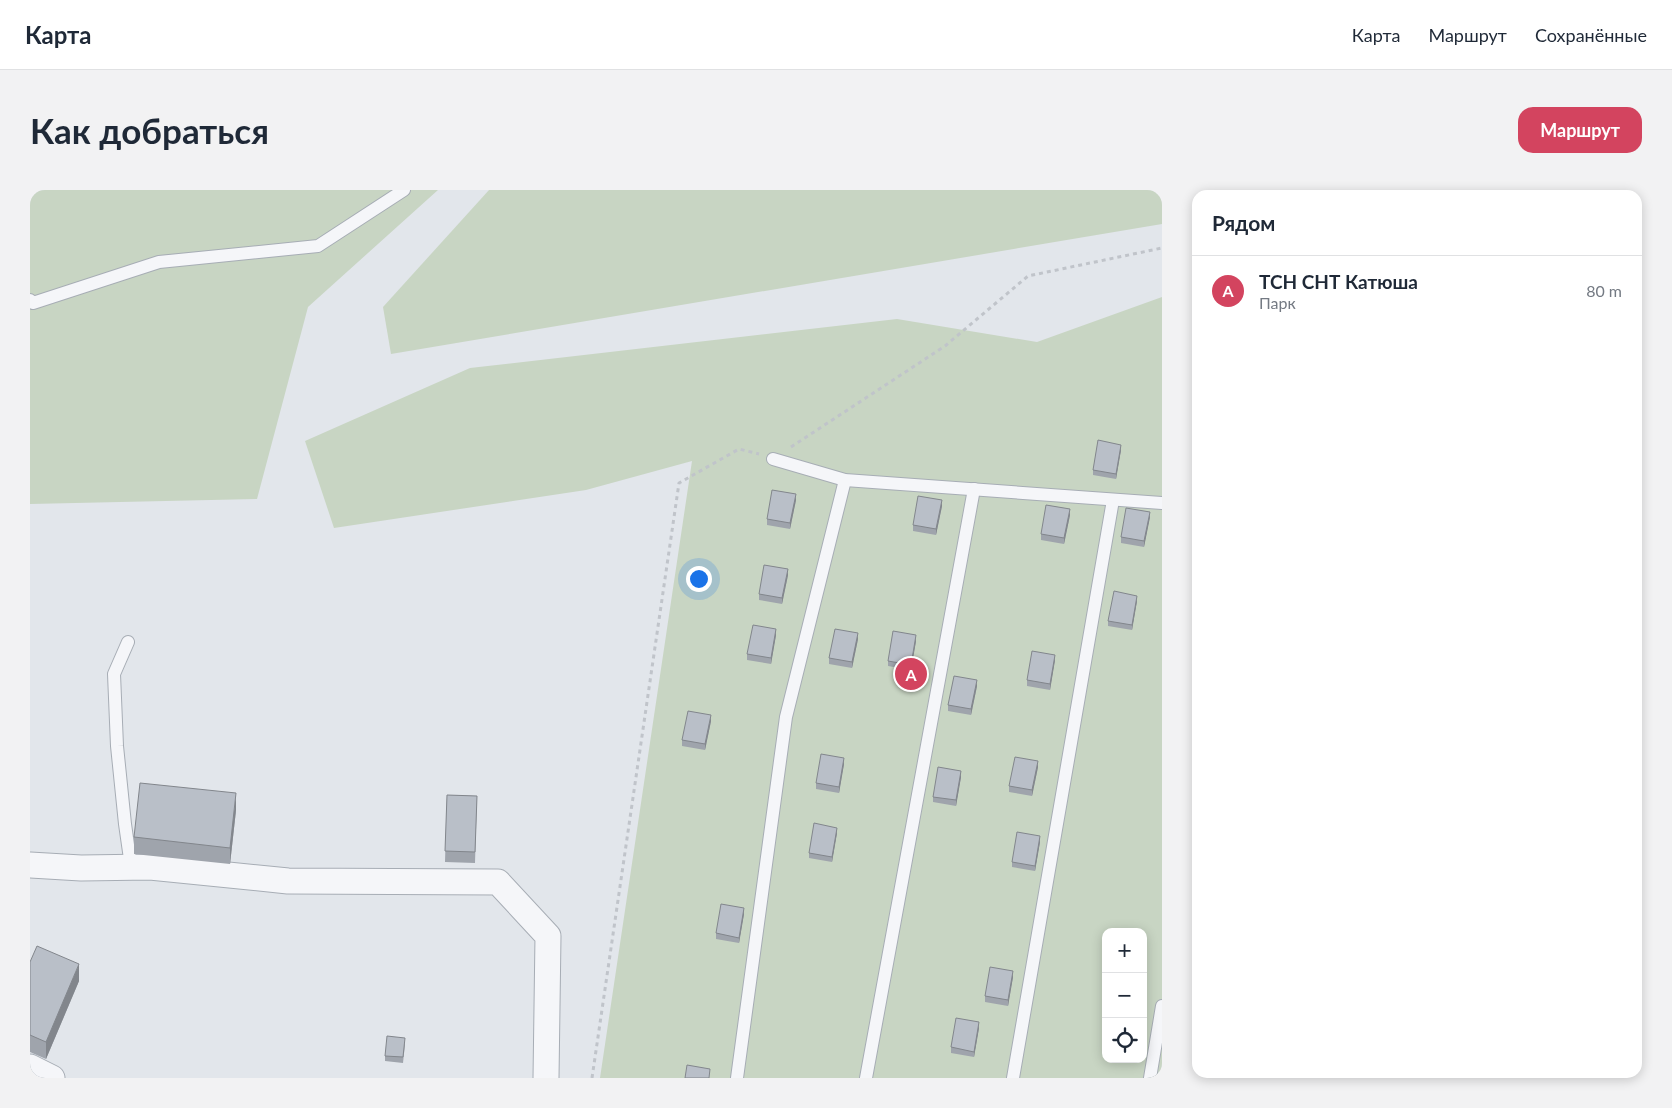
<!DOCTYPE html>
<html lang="ru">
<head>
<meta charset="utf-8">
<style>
  body { margin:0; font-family:Lato,sans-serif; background:#f2f2f3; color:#1f2937 }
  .controls { position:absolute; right:15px; bottom:15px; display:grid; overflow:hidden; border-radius:10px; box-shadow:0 2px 12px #0003 }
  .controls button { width:45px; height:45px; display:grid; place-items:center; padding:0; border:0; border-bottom:1px solid #e0e1e3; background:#fff; color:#1f2937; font:25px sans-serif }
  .you { position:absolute; left:668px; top:388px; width:18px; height:18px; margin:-12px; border:4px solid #fff; border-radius:50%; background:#1a73e8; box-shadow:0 0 0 8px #1a73e833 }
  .badge { display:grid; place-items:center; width:32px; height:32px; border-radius:50%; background:#d3445f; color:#fff; font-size:16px; font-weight:700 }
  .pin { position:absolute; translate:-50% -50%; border:2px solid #fff; box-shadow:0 1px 5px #0006 }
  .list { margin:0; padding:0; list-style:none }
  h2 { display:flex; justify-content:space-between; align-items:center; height:65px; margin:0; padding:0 20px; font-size:21px }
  h2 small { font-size:16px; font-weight:400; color:#747a83 }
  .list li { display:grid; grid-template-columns:32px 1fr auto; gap:15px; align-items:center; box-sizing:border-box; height:70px; padding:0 20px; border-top:1px solid #e0e1e3 }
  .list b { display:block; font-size:19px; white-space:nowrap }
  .list p { margin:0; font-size:16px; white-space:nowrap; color:#747a83 }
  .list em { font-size:16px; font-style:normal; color:#747a83 }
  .icon { flex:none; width:28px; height:28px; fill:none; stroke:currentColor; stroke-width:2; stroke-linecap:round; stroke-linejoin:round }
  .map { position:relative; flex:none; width:1132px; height:888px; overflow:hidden; border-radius:15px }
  header { display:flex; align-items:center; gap:30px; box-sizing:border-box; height:70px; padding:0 25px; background:#fff; border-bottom:1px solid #e0e1e3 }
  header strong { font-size:24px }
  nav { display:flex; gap:28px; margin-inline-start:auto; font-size:18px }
  .intro { display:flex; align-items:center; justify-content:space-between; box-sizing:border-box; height:120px; padding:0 30px }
  h1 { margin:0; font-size:35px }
  .button { padding:12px 22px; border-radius:15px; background:#d3445f; color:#fff; font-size:18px; font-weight:700 }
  main { display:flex; gap:30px; padding:0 30px }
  aside { flex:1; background:#fff; border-radius:15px; box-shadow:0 2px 12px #0003 }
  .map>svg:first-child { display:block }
  .green { fill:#c8d5c3; fill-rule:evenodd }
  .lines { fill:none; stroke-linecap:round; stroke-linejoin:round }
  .lane-casing { stroke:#a7adb5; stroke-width:14 }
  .street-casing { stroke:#a7adb5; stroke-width:27 }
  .path { stroke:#c0c4ca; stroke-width:3; stroke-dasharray:4 4; stroke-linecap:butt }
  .lane { stroke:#f5f6f9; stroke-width:12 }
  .street { stroke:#f5f6f9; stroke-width:25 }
  .wall { fill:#9fa4ac }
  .shaded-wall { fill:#82868c }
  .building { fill:#b9bfc8; stroke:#82868c }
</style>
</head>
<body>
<header>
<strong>Карта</strong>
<nav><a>Карта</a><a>Маршрут</a><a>Сохранённые</a></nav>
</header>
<div class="intro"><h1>Как добраться</h1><a class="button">Маршрут</a></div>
<main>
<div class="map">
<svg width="1132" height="888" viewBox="0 0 1132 888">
  <rect width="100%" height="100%" fill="#e2e6eb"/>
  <g class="green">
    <polygon points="0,0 408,0 278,117 227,309 0,314"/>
    <polygon points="459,0 1132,0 1132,34 361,164 353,117"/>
    <path d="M1132,107V888H570L662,271L556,300L304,338L275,251L440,178L867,129L1007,152ZM1076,742H1113V869H1076Z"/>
  </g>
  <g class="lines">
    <defs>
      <g id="lane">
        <polyline points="0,110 3,113 129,72 288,56 374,0"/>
        <polyline points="743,269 815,290 1132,313"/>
        <polyline points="98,452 84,484 87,556 95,634 101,676"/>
        <polyline points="707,888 756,527 815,290"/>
        <polyline points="836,888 944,299"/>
        <polyline points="983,888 1083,310"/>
        <polyline points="1120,888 1132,816"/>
      </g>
      <g id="street">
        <polyline points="0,675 51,678 120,677 258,691 468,692 518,746 516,888"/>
        <polyline points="0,877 22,888"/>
      </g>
    </defs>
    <use href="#lane" class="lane-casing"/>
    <use href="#street" class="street-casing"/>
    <g class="path">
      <polyline points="761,257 915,156 998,86 1132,58"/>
      <polyline points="562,888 649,293 709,259 729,264"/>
    </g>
    <use href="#lane" class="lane"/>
    <use href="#street" class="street"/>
  </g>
  <g class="wall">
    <polygon points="1091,260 1086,289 1063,285 1063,280"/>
    <polygon points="766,310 760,339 737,335 737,329"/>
    <polygon points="912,316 906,345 883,341 883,335"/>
    <polygon points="1040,325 1034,354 1011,350 1011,344"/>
    <polygon points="1120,327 1114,357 1091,353 1091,347"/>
    <polygon points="758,385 752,414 729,410 729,404"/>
    <polygon points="1107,411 1102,440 1078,436 1078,431"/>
    <polygon points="746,445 741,474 717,470 717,464"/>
    <polygon points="828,449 822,478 799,474 799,468"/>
    <polygon points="886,451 881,480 858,476 858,471"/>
    <polygon points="1025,470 1020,500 997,496 997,490"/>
    <polygon points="947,496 941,525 918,521 918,515"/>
    <polygon points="681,531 675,560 652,556 652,550"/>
    <polygon points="814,574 809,603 786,599 786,593"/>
    <polygon points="1008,577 1002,606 979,602 979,596"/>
    <polygon points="931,587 926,616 903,612 903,607"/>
    <polygon points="417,605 447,606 445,673 415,672"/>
    <polygon points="206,620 200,674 104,664 104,647"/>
    <polygon points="807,643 802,672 779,668 779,663"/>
    <polygon points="1010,652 1005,681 982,677 982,672"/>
    <polygon points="714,724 709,753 686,749 686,743"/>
    <polygon points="0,772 49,791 16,869 0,862"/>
    <polygon points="983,787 978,816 955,812 955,806"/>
    <polygon points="949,838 944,867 921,863 921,857"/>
    <polygon points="375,854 373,873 355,871 355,866"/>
  </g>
  <g class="shaded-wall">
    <polygon points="1091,255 1091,260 1086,289 1086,284"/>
    <polygon points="766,304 766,310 760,339 760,333"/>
    <polygon points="912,310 912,316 906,345 906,339"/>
    <polygon points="1040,319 1040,325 1034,354 1034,348"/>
    <polygon points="1120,322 1120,327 1114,357 1114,351"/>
    <polygon points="758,379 758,385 752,414 752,408"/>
    <polygon points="1107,406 1107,411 1102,440 1102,435"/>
    <polygon points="746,439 746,445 741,474 741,468"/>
    <polygon points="828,443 828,449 822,478 822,472"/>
    <polygon points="886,445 886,451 881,480 881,475"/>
    <polygon points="1025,465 1025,470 1020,500 1020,494"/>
    <polygon points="947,490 947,496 941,525 941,519"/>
    <polygon points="681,525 681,531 675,560 675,554"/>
    <polygon points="814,568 814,574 809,603 809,597"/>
    <polygon points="1008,571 1008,577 1002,606 1002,600"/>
    <polygon points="931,581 931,587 926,616 926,610"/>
    <polygon points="206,603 206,620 200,674 200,658"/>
    <polygon points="807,638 807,643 802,672 802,667"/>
    <polygon points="1010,646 1010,652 1005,681 1005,676"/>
    <polygon points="714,718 714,724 709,753 709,748"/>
    <polygon points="49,774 49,791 16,869 16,852"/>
    <polygon points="983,781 983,787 978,816 978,810"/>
    <polygon points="949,832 949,838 944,867 944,862"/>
  </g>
  <g class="building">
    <polygon points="1068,250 1091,255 1086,284 1063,280"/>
    <polygon points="742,300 766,304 760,333 737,329"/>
    <polygon points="888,306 912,310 906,339 883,335"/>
    <polygon points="1016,315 1040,319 1034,348 1011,344"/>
    <polygon points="1096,318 1120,322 1114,351 1091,347"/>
    <polygon points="734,375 758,379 752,408 729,404"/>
    <polygon points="1084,401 1107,406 1102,435 1078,431"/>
    <polygon points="723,435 746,439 741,468 717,464"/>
    <polygon points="805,439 828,443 822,472 799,468"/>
    <polygon points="863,441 886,445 881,475 858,471"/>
    <polygon points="1002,461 1025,465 1020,494 997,490"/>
    <polygon points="924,486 947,490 941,519 918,515"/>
    <polygon points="658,521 681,525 675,554 652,550"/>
    <polygon points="791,564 814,568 809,597 786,593"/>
    <polygon points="985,567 1008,571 1002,600 979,596"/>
    <polygon points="908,577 931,581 926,610 903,607"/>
    <polygon points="110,593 206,603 200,658 104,647"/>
    <polygon points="417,605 447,606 445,662 415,661"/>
    <polygon points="784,633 807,638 802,667 779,663"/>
    <polygon points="987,642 1010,646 1005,676 982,672"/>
    <polygon points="691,714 714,718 709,748 686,743"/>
    <polygon points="7,756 49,774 16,852 0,845 0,772"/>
    <polygon points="960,777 983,781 978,810 955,806"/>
    <polygon points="926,828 949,832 944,862 921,857"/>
    <polygon points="357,846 375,848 373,867 355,866"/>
    <polygon points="657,875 680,879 679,888 655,888"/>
  </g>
</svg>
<div class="controls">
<button>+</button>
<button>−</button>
<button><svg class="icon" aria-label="locate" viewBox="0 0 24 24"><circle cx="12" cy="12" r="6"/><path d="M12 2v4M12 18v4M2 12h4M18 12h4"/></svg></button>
</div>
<div class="you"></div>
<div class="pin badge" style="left:881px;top:484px">A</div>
</div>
<aside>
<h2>Рядом<small></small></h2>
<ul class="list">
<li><span class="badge">A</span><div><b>ТСН СНТ Катюша</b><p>Парк</p></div><em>80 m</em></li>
</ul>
</aside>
</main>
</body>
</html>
